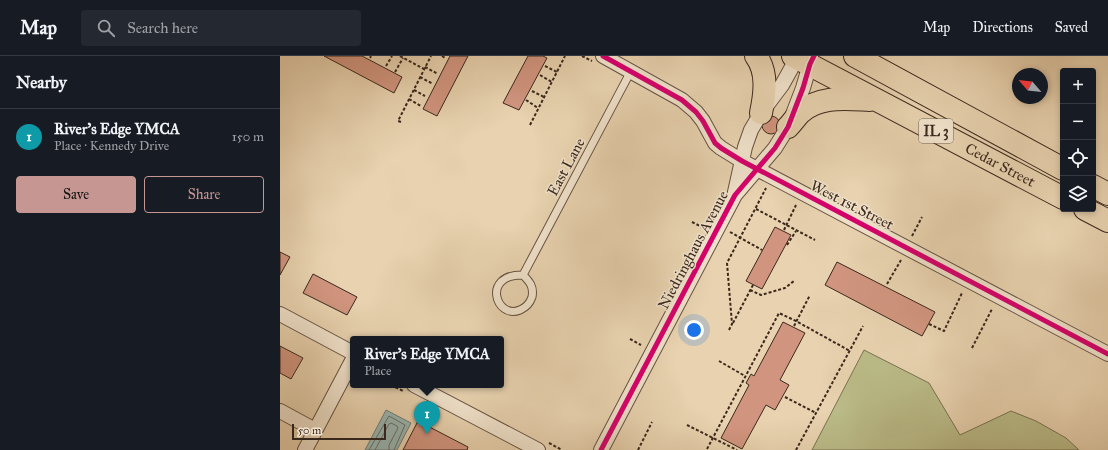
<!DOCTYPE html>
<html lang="en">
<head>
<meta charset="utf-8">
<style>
  body { margin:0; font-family:"IM FELL Great Primer",serif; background:#242831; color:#f1f3f6 }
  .controls { position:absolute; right:12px; top:12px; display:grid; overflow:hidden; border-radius:4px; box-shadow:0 2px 6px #0003 }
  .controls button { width:36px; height:36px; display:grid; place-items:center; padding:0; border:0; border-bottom:1px solid #363941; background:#171b24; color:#f1f3f6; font:20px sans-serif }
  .compass { position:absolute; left:732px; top:12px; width:36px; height:36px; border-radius:50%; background:#171b24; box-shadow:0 2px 6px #0003; rotate:298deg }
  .scale { position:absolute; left:12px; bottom:10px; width:94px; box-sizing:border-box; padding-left:4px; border:2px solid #3b281d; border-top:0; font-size:11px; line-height:14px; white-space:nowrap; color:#3b281d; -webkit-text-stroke:3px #f0e2cb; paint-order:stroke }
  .you { position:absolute; left:414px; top:274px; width:14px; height:14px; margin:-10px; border:3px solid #fff; border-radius:50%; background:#1a73e8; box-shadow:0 0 0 6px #1a73e833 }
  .badge { display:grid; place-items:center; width:26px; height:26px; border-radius:50%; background:#c59692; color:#fff; font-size:13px; font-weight:700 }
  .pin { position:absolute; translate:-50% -33px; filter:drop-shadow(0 1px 2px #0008) }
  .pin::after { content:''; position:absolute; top:21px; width:14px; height:12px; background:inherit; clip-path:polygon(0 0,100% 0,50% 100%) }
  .popup { position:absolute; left:70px; top:280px; width:154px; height:52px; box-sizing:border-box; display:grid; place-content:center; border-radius:4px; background:#171b24; filter:drop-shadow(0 1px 3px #0005); font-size:13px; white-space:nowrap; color:#9ea1a6 }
  .popup b { font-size:15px; color:#f1f3f6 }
  .popup::after { content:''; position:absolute; left:50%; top:100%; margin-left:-8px; border:8px solid transparent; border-top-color:#171b24 }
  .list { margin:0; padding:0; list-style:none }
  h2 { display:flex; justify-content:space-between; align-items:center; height:52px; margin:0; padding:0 16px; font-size:17px }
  h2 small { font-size:13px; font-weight:400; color:#9ea1a6 }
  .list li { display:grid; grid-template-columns:26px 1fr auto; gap:12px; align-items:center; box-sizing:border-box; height:56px; padding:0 16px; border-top:1px solid #363941 }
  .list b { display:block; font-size:15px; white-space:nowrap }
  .list p { margin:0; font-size:13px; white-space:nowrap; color:#9ea1a6 }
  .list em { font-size:13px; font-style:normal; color:#9ea1a6 }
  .actions { display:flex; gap:8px; padding:12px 16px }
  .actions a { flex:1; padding:9px 0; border:1px solid #c59692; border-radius:4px; text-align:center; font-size:14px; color:#c59692 }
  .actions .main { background:#c59692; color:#111 }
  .icon { flex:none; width:22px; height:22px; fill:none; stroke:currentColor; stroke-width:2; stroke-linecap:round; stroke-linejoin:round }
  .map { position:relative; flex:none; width:828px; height:394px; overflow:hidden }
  header { display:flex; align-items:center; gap:24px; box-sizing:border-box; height:56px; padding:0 20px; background:#171b24; border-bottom:1px solid #363941 }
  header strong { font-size:19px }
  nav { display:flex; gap:22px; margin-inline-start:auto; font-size:14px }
  .search { width:280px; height:36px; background:#242831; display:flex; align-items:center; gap:10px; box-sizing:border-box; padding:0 14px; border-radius:4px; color:#9ea1a6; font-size:15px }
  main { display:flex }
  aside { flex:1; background:#171b24 }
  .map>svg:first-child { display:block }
  .green { fill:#babb88; stroke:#7a7252 }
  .water { fill:#99b6b3; stroke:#737d77 }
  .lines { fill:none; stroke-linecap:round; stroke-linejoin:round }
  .shore { stroke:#6a6f68; stroke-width:1 }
  .building { fill:#d1957f; stroke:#3b281d }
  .service-casing { stroke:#665242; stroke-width:9 }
  .minor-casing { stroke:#665242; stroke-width:16 }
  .trunk-casing { stroke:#3b281d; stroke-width:24 }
  .path { stroke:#3b281d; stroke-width:2; stroke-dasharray:3 2; stroke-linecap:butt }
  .service { stroke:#f0e2cb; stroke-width:7 }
  .minor { stroke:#f0e2cb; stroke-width:14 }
  .trunk { stroke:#e8d2af; stroke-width:22 }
  .cycleway-casing { stroke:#f0e2cb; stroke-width:8 }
  .cycleway { stroke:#d6006c; stroke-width:5 }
  .labels { text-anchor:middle; stroke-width:3; stroke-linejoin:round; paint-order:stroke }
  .shield { fill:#f0e2cb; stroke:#716051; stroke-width:1 }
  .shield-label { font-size:14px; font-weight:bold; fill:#3b281d }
  .street-label { font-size:15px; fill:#3b281d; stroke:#f0e2cb }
</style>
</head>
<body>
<header>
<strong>Map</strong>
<div class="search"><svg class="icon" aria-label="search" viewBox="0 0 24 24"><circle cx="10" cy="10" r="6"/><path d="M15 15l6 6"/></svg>Search here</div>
<nav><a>Map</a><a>Directions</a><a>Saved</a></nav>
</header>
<main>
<aside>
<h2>Nearby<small></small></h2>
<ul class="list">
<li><span class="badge" style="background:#0f9aa8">1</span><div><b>River's Edge YMCA</b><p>Place · Kennedy Drive</p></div><em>150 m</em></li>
</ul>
<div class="actions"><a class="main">Save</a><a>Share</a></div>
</aside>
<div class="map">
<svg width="828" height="394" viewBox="0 0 828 394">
  <rect width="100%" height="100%" fill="#e8d2af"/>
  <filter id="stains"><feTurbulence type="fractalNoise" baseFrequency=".005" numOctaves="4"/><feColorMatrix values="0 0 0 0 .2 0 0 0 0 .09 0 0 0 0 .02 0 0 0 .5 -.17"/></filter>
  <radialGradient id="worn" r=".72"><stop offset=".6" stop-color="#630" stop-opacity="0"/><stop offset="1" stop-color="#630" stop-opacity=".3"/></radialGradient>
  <polygon class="green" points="584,294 649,327 680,379 731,355 756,365 786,382 799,394 532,394"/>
  <polygon class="water" points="106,354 131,367 117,394 85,394"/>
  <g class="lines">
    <g class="shore">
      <polyline points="89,394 109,360 125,369 114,394"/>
      <polyline points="95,394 109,368 111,367 117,370 118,372 109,389 109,394"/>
    </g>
  </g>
  <g class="building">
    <polygon points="44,0 82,0 122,21 114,37"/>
    <polygon points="170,0 188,0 157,60 143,53"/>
    <polygon points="248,0 263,0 267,2 239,54 223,47"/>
    <circle cx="491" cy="69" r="9"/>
    <polygon points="495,171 511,179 482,233 466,225"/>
    <polygon points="0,196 10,201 0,219"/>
    <polygon points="557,206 655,256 642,280 545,229"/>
    <polygon points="33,218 77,241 67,259 23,237"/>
    <polygon points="503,266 525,277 500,324 509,329 495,354 486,349 462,393 441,382 469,329 466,327 471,318 474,320"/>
    <polygon points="0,290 23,302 11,323 0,317"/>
    <polygon points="138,365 188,391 187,394 123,394"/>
  </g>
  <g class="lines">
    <defs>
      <path id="service" d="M243,219C250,226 254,231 252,241C250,247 247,251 240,254C216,264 201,218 243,219L351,15"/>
      <g id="minor">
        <polyline points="323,0 402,44 416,56 423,65 435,87 441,92 462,105 828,298"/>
        <polyline points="455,136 465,91 471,74 481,57 502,29 517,2"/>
        <polyline points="0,258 73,297"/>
        <polyline points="134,329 258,394"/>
        <polyline points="0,355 35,374"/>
        <polyline points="25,394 73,303"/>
        <polyline points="321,394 455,139 495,92 508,71 523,32 530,8"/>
      </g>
      <g id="trunk">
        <path d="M476,0C488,16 485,38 481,57"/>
        <path id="s1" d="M513,0L783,142"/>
        <polyline points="575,0 783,113"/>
        <path d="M508,71C512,67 516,61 520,57C539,39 567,43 590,44"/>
        <polyline points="813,130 828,138"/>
        <polyline points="805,153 828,165"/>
      </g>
    </defs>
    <use href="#service" class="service-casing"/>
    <use href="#minor" class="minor-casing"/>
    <use href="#trunk" class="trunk-casing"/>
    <g class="path">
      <polyline points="120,0 144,13"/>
      <polyline points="162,0 165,2"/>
      <polyline points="302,0 312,5"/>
      <polyline points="90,2 91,0"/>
      <polyline points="106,10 112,0"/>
      <polyline points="265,10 277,16"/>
      <polyline points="145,11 158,18"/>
      <polyline points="115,16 123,2"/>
      <polyline points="260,19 272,26"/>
      <polyline points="140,21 153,28"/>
      <polyline points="134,34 145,40"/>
      <polyline points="252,35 264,41"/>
      <polyline points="129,43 141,50"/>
      <polyline points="246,44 258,52"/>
      <polyline points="121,66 118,65 151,0"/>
      <polyline points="250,69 285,0"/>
      <polyline points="476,153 535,184"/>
      <polyline points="412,166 424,172"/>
      <polyline points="504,174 516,149"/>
      <polyline points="450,176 482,194"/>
      <polyline points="632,180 642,161"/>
      <polyline points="507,189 516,175"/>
      <polyline points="607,228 621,204"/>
      <polyline points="470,234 481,239 505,232 514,225"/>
      <polyline points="453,267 473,229"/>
      <polyline points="649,268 664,275 682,237"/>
      <polyline points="514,270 530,239"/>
      <polyline points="449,274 452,268 447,207 486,132"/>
      <polyline points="350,283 361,289"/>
      <polyline points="692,292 712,253"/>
      <polyline points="439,305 465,320"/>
      <polyline points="111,329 123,335"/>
      <polyline points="505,341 536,357"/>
      <polyline points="407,369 457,394"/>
      <polyline points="269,387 282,394"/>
      <polyline points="427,393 499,257 516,265 570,295"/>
      <polyline points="358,394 372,366"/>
      <polyline points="516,394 583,270"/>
    </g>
    <use href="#service" class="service"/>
    <use href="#minor" class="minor"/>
    <use href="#trunk" class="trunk"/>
    <defs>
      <g id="cycleway">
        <polyline points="323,0 402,44 416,56 423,65 435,87 441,92 462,105 828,298"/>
        <polyline points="321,394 455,139 495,92 508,71 523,32 530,8 534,0"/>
      </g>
    </defs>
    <use href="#cycleway" class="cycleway-casing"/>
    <use href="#cycleway" class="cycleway"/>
  </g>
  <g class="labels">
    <rect class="shield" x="639" y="63" width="34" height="24" rx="3"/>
    <g class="shield-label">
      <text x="656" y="80">IL 3</text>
    </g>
    <g class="street-label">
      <text dy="5" stroke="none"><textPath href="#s1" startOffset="234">Cedar Street</textPath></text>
      <text transform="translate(286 111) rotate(-62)" y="5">East Lane</text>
      <text transform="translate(572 149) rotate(27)" y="5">West 1st Street</text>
      <text transform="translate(413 194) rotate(-62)" y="5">Niedringhaus Avenue</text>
    </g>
  </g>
  <rect width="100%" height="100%" filter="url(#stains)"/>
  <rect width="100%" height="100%" fill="url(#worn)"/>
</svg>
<div class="controls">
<button>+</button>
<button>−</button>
<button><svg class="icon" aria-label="locate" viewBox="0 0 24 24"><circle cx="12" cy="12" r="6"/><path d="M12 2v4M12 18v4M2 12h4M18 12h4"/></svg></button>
<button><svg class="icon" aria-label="layers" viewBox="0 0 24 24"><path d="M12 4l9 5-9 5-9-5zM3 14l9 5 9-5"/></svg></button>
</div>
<svg class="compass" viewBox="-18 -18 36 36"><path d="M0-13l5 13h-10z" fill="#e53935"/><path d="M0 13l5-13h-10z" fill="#9ea1a6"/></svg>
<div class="scale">50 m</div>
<div class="you"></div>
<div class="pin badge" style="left:147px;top:378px;background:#0f9aa8">1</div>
<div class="popup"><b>River's Edge YMCA</b>Place</div>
</div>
</main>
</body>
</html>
